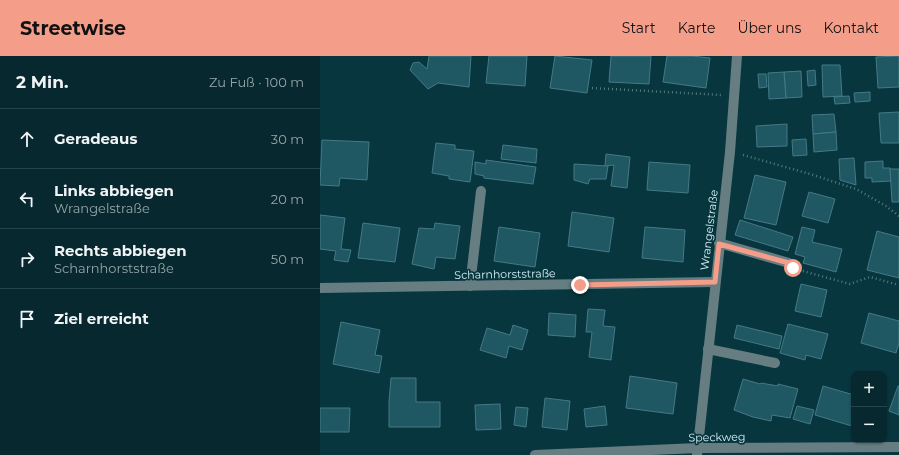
<!DOCTYPE html>
<html lang="de">
<head>
<meta charset="utf-8">
<style>
  body { margin:0; font-family:Montserrat,sans-serif; background:#14343a; color:#f1f3f6 }
  .controls { position:absolute; right:12px; bottom:12px; display:grid; overflow:hidden; border-radius:8px; box-shadow:0 1px 3px #0004 }
  .controls button { width:36px; height:36px; display:grid; place-items:center; padding:0; border:0; border-bottom:1px solid #27444a; background:#06282e; color:#f1f3f6; font:20px sans-serif }
  .stop { position:absolute; width:12px; height:12px; margin:-9px; border:3px solid #f49e8a; border-radius:50%; background:#fff }
  .stop.end { background:#f49e8a; border-color:#fff; box-shadow:0 1px 4px #0008 }
  .list { margin:0; padding:0; list-style:none }
  h2 { display:flex; justify-content:space-between; align-items:center; height:52px; margin:0; padding:0 16px; font-size:17px }
  h2 small { font-size:13px; font-weight:400; color:#98a6aa }
  .list li { display:grid; grid-template-columns:26px 1fr auto; gap:12px; align-items:center; box-sizing:border-box; height:60px; padding:0 16px; border-top:1px solid #27444a }
  .list b { display:block; font-size:15px; white-space:nowrap }
  .list p { margin:0; font-size:13px; white-space:nowrap; color:#98a6aa }
  .list em { font-size:13px; font-style:normal; color:#98a6aa }
  .icon { flex:none; width:22px; height:22px; fill:none; stroke:currentColor; stroke-width:2; stroke-linecap:round; stroke-linejoin:round }
  .map { position:relative; flex:none; width:579px; height:399px; overflow:hidden }
  header { display:flex; align-items:center; gap:24px; box-sizing:border-box; height:56px; padding:0 20px; background:#f49e8a; color:#111 }
  header strong { font-size:19px }
  nav { display:flex; gap:22px; margin-inline-start:auto; font-size:14px }
  main { display:flex }
  aside { flex:1; background:#06282e }
  .map>svg:first-child { display:block }
  .building { fill:#1f5763; stroke:#447a86 }
  .lines { fill:none; stroke-linecap:round; stroke-linejoin:round }
  .path { stroke:#537b82; stroke-width:2.5; stroke-dasharray:1 3; stroke-linecap:butt }
  .minor { stroke:#667d82; stroke-width:10 }
  .route { stroke:#f49e8a; stroke-width:5 }
  .labels { text-anchor:middle; stroke-width:3.5; stroke-linejoin:round; paint-order:stroke }
  .street-label { font-size:11px; fill:#d4f0f6; stroke:#08363e }
</style>
</head>
<body>
<header>
<strong>Streetwise</strong>
<nav><a>Start</a><a>Karte</a><a>Über uns</a><a>Kontakt</a></nav>
</header>
<main>
<aside>
<h2>2 Min.<small>Zu Fuß · 100 m</small></h2>
<ul class="list">
<li><svg class="icon" aria-label="ahead" viewBox="0 0 24 24"><path d="M12 20V5M6 11l6-6 6 6"/></svg><div><b>Geradeaus</b></div><em>30 m</em></li>
<li><svg class="icon" aria-label="left" viewBox="0 0 24 24"><path d="M17 20v-9H6M10 6l-5 5 5 5"/></svg><div><b>Links abbiegen</b><p>Wrangelstraße</p></div><em>20 m</em></li>
<li><svg class="icon" aria-label="right" viewBox="0 0 24 24"><path d="M7 20v-9h11M14 6l5 5-5 5"/></svg><div><b>Rechts abbiegen</b><p>Scharnhorststraße</p></div><em>50 m</em></li>
<li><svg class="icon" aria-label="arrive" viewBox="0 0 24 24"><path d="M6 21V4h12l-3 4 3 4H6"/></svg><div><b>Ziel erreicht</b></div></li>
</ul>
</aside>
<div class="map">
<svg width="579" height="399" viewBox="0 0 579 399">
  <rect width="100%" height="100%" fill="#08363e"/>
  <g class="building">
    <polygon points="109,0 151,0 149,31 118,27 108,33 90,14 93,7 99,6 107,13"/>
    <polygon points="169,0 207,0 205,30 166,27"/>
    <polygon points="235,0 272,4 267,37 230,32"/>
    <polygon points="291,0 331,0 329,28 289,26"/>
    <polygon points="347,0 372,0 390,2 386,32 343,26"/>
    <polygon points="579,0 579,31 558,32 556,1"/>
    <polygon points="502,9 520,9 522,40 503,41"/>
    <polygon points="495,14 496,29 488,30 487,15"/>
    <polygon points="481,15 482,41 466,42 464,16"/>
    <polygon points="464,16 466,42 449,43 448,17"/>
    <polygon points="438,18 446,18 447,31 439,32"/>
    <polygon points="550,36 550,45 535,46 534,37"/>
    <polygon points="529,40 530,47 515,48 514,41"/>
    <polygon points="579,56 579,87 561,87 559,57"/>
    <polygon points="514,58 516,76 493,78 492,59"/>
    <polygon points="467,68 467,90 437,91 436,70"/>
    <polygon points="516,76 517,94 494,96 493,78"/>
    <polygon points="486,83 487,99 473,100 472,84"/>
    <polygon points="2,84 49,86 47,124 20,122 19,130 0,129"/>
    <polygon points="116,87 135,89 135,93 154,95 150,126 129,123 129,120 112,117"/>
    <polygon points="183,89 217,93 216,107 181,103"/>
    <polygon points="286,98 310,101 307,132 291,130 294,109 285,110"/>
    <polygon points="534,102 536,129 520,124 519,103"/>
    <polygon points="166,104 216,111 213,128 164,122 164,120 155,118 155,106 166,108"/>
    <polygon points="563,105 563,112 570,112 571,125 552,126 552,122 545,122 545,106"/>
    <polygon points="329,106 370,109 368,137 327,134"/>
    <polygon points="254,108 288,110 286,123 270,123 268,128 254,124"/>
    <polygon points="570,113 579,113 579,146 572,146"/>
    <polygon points="435,119 466,126 456,169 424,162"/>
    <polygon points="489,136 515,143 508,167 482,160"/>
    <polygon points="252,156 294,162 289,196 248,190"/>
    <polygon points="0,159 25,162 21,193 31,194 28,206 14,204 16,195 0,193"/>
    <polygon points="420,164 473,181 468,195 415,179"/>
    <polygon points="43,167 80,172 75,206 38,202"/>
    <polygon points="115,167 140,170 135,203 116,201 114,213 92,208 99,172 114,173"/>
    <polygon points="179,171 220,177 215,211 174,205"/>
    <polygon points="325,171 365,174 363,206 322,202"/>
    <polygon points="482,171 495,174 492,186 522,193 516,216 483,207 485,201 475,198"/>
    <polygon points="557,175 579,181 579,222 547,214"/>
    <polygon points="481,228 507,234 501,261 475,255"/>
    <polygon points="268,253 285,254 283,270 295,271 291,304 269,301 272,276 266,276"/>
    <polygon points="229,257 256,259 255,281 228,279"/>
    <polygon points="549,257 579,265 579,287 576,297 541,287"/>
    <polygon points="21,266 60,274 55,299 62,300 59,317 13,308"/>
    <polygon points="468,268 508,278 501,303 486,299 485,304 460,297"/>
    <polygon points="193,269 208,274 202,294 189,290 186,302 160,294 167,272 190,279"/>
    <polygon points="417,269 462,280 459,293 414,282"/>
    <polygon points="310,320 357,327 353,358 306,352"/>
    <polygon points="71,322 96,322 96,346 120,346 120,371 69,371 69,346"/>
    <polygon points="423,323 440,328 441,327 458,330 458,328 478,333 470,362 452,359 451,365 433,361 414,354"/>
    <polygon points="503,330 534,339 534,364 532,370 495,359"/>
    <polygon points="578,330 579,330 579,359 569,355"/>
    <polygon points="225,342 250,345 247,374 222,371"/>
    <polygon points="180,348 181,373 156,374 155,349"/>
    <polygon points="285,350 287,369 266,371 264,353"/>
    <polygon points="477,350 494,354 490,368 473,363"/>
    <polygon points="196,351 208,352 206,371 194,369"/>
    <polygon points="0,352 30,352 29,376 0,376"/>
  </g>
  <g class="lines">
    <g class="path">
      <polyline points="272,32 402,39"/>
      <polyline points="423,99 490,118 536,133 566,150 579,160"/>
      <polyline points="479,214 530,228 550,221 579,229"/>
    </g>
    <g class="minor">
      <polyline points="399,187 469,207"/>
      <polyline points="150,230 161,135"/>
      <polyline points="0,232 395,226"/>
      <polyline points="388,293 455,307"/>
      <polyline points="215,399 378,392 579,391"/>
      <polyline points="377,399 410,96 417,0"/>
    </g>
  </g>
  <g class="lines">
    <polyline class="route" points="260,229 395,226 399,188 469,207 473,212"/>
  </g>
  <g class="labels">
    <g class="street-label">
      <text transform="translate(389 174) rotate(-83)" y="4">Wrangelstraße</text>
      <text transform="translate(185 218) rotate(-1)" y="4">Scharnhorststraße</text>
      <text transform="translate(397 381) rotate(-1)" y="4">Speckweg</text>
    </g>
  </g>
</svg>
<div class="controls">
<button>+</button>
<button>−</button>
</div>
<div class="stop" style="left:473px;top:212px"></div>
<div class="stop end" style="left:260px;top:229px"></div>
</div>
</main>
</body>
</html>
